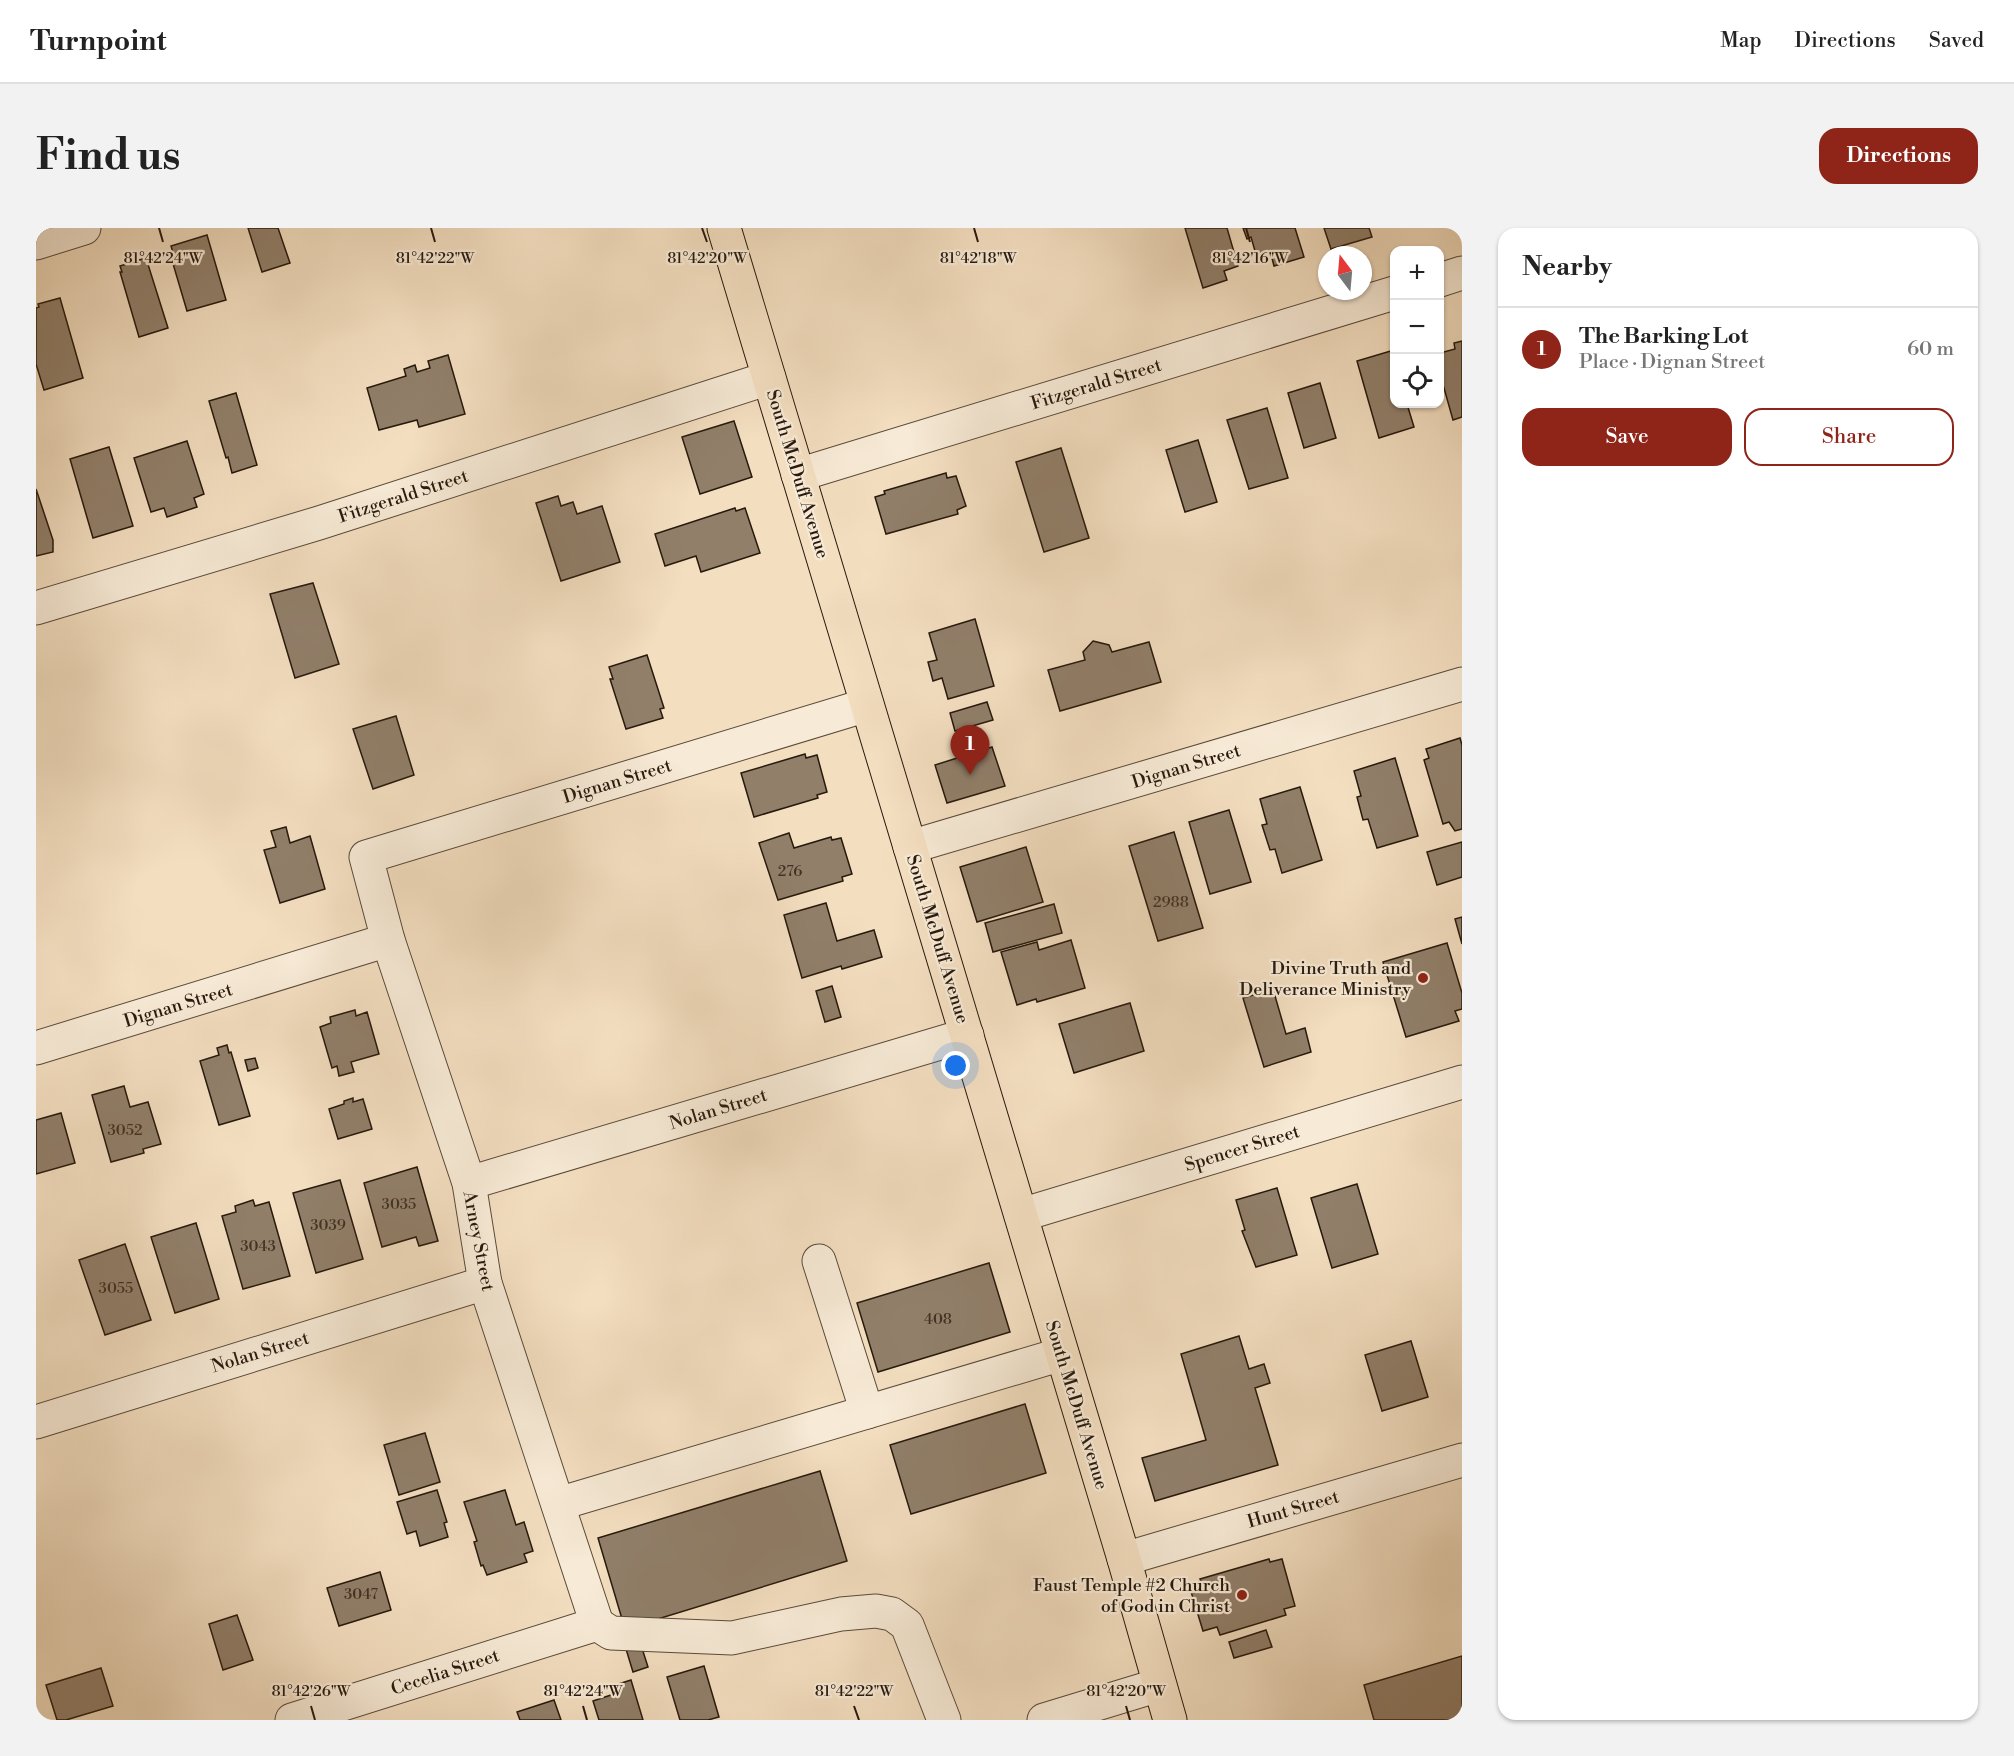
<!DOCTYPE html>
<html lang="en">
<head>
<meta charset="utf-8">
<style>
  body { margin:0; font-family:"Libre Bodoni",serif; background:#f2f2f2; color:#222 }
  .controls { position:absolute; right:18px; top:18px; display:grid; overflow:hidden; border-radius:12px; box-shadow:0 2px 4px #0004 }
  .controls button { width:54px; height:54px; display:grid; place-items:center; padding:0; border:0; border-bottom:2px solid #e0e0e0; background:#fff; color:#222; font:30px sans-serif }
  .compass { position:absolute; left:1282px; top:18px; width:54px; height:54px; border-radius:50%; background:#fff; box-shadow:0 2px 4px #0004; rotate:344deg }
  .you { position:absolute; left:920px; top:838px; width:21px; height:21px; margin:-15px; border:4px solid #fff; border-radius:50%; background:#1a73e8; box-shadow:0 0 0 9px #1a73e833 }
  .badge { display:grid; place-items:center; width:39px; height:39px; border-radius:50%; background:#8f2418; color:#fff; font-size:20px; font-weight:700 }
  .pin { position:absolute; translate:-50% -50px; filter:drop-shadow(0 2px 3px #0008) }
  .pin::after { content:''; position:absolute; top:32px; width:21px; height:18px; background:inherit; clip-path:polygon(0 0,100% 0,50% 100%) }
  .list { margin:0; padding:0; list-style:none }
  h2 { display:flex; justify-content:space-between; align-items:center; height:78px; margin:0; padding:0 24px; font-size:26px }
  h2 small { font-size:20px; font-weight:400; color:#767676 }
  .list li { display:grid; grid-template-columns:39px 1fr auto; gap:18px; align-items:center; box-sizing:border-box; height:84px; padding:0 24px; border-top:2px solid #e0e0e0 }
  .list b { display:block; font-size:22px; white-space:nowrap }
  .list p { margin:0; font-size:20px; white-space:nowrap; color:#767676 }
  .list em { font-size:20px; font-style:normal; color:#767676 }
  .actions { display:flex; gap:12px; padding:18px 24px }
  .actions a { flex:1; padding:14px 0; border:2px solid #8f2418; border-radius:18px; text-align:center; font-size:21px; color:#8f2418 }
  .actions .main { background:#8f2418; color:#fff }
  .icon { flex:none; width:33px; height:33px; fill:none; stroke:currentColor; stroke-width:2; stroke-linecap:round; stroke-linejoin:round }
  .map { position:relative; flex:none; width:1426px; height:1492px; overflow:hidden; border-radius:18px }
  header { display:flex; align-items:center; gap:36px; box-sizing:border-box; height:84px; padding:0 30px; background:#fff; border-bottom:2px solid #e0e0e0 }
  header strong { font-size:28px }
  nav { display:flex; gap:33px; margin-inline-start:auto; font-size:21px }
  .intro { display:flex; align-items:center; justify-content:space-between; box-sizing:border-box; height:144px; padding:0 36px }
  h1 { margin:0; font-size:42px }
  .button { padding:15px 27px; border-radius:18px; background:#8f2418; color:#fff; font-size:21px; font-weight:700 }
  main { display:flex; gap:36px; padding:0 36px }
  aside { flex:1; background:#fff; border-radius:18px; box-shadow:0 2px 4px #0004 }
  .map>svg:first-child { display:block }
  .building { fill:#917f6a; stroke:#27190d; stroke-width:1.5 }
  .lines { fill:none; stroke-linecap:round; stroke-linejoin:round }
  .minor-casing { stroke:#5a4a3a; stroke-width:35 }
  .major-casing { stroke:#27190d; stroke-width:35 }
  .minor { stroke:#f7ead6; stroke-width:33 }
  .major { stroke:#f3dec0; stroke-width:33 }
  .ticks { fill:none; stroke:#27190d; stroke-width:2 }
  .poi-dot { fill:#8f2418; stroke:#f7ead6; stroke-width:2 }
  .labels { text-anchor:middle; stroke-width:4.5; stroke-linejoin:round; paint-order:stroke }
  .number-label { font-size:15px; fill:#423224 }
  .street-label { font-size:18px; fill:#27190d; stroke:#f7ead6 }
  .poi-label { font-size:18px; fill:#27190d; stroke:#f7ead6; text-anchor:end }
  .ticks-label { font-size:15px; text-anchor:middle; fill:#27190d; stroke:#f7ead6; stroke-width:4.5; stroke-linejoin:round; paint-order:stroke }
</style>
</head>
<body>
<header>
<strong>Turnpoint</strong>
<nav><a>Map</a><a>Directions</a><a>Saved</a></nav>
</header>
<div class="intro"><h1>Find us</h1><a class="button">Directions</a></div>
<main>
<div class="map">
<svg width="1426" height="1492" viewBox="0 0 1426 1492">
  <rect width="100%" height="100%" fill="#f3dec0"/>
  <filter id="stains"><feTurbulence type="fractalNoise" baseFrequency=".00333" numOctaves="4"/><feColorMatrix values="0 0 0 0 .2 0 0 0 0 .09 0 0 0 0 .02 0 0 0 .5 -.17"/></filter>
  <radialGradient id="worn" r=".72"><stop offset=".6" stop-color="#630" stop-opacity="0"/><stop offset="1" stop-color="#630" stop-opacity=".3"/></radialGradient>
  <g class="building">
    <polygon points="212,0 242,0 254,35 226,44"/>
    <polygon points="1149,0 1191,0 1202,38 1188,43 1191,52 1167,60"/>
    <polygon points="1207,0 1259,0 1268,29 1238,38 1235,26 1221,30 1215,9 1211,11"/>
    <polygon points="1288,0 1333,0 1336,9 1295,21"/>
    <polygon points="171,7 190,72 151,83 135,29 138,28 135,18"/>
    <polygon points="110,30 132,100 103,109 84,44 86,44 84,38"/>
    <polygon points="24,70 47,150 8,162 0,136 0,80 3,79 2,76"/>
    <polygon points="1426,113 1426,189 1417,192 1404,146 1404,125 1419,121 1418,115"/>
    <polygon points="1358,122 1358,176 1371,176 1378,199 1343,210 1321,133"/>
    <polygon points="412,127 429,186 383,199 381,192 343,202 331,160 370,148 368,141 379,137 381,144 394,140 392,133"/>
    <polygon points="1284,155 1300,210 1268,220 1252,165"/>
    <polygon points="200,165 221,237 196,245 192,229 190,230 173,173"/>
    <polygon points="1231,180 1252,250 1213,261 1191,192"/>
    <polygon points="698,193 716,249 664,266 646,209"/>
    <polygon points="1162,212 1181,274 1149,284 1130,222"/>
    <polygon points="151,213 168,266 158,270 161,279 131,289 128,280 115,284 98,230"/>
    <polygon points="73,219 97,298 57,310 34,231"/>
    <polygon points="1025,220 1053,310 1008,324 980,234"/>
    <polygon points="910,245 911,250 920,248 930,278 921,282 922,286 850,306 839,269 849,266 848,263"/>
    <polygon points="0,261 17,312 17,324 0,328"/>
    <polygon points="522,268 525,278 537,274 541,286 566,278 584,334 525,353 500,275"/>
    <polygon points="699,280 700,283 709,280 724,325 665,344 660,328 629,338 619,306"/>
    <polygon points="277,355 303,436 259,450 234,366"/>
    <polygon points="939,391 958,458 912,471 906,450 897,453 892,434 901,432 893,405"/>
    <polygon points="1057,413 1073,417 1076,424 1113,414 1125,454 1024,483 1012,442 1049,432 1047,424"/>
    <polygon points="611,427 628,480 624,481 627,490 590,501 574,451 577,451 573,439"/>
    <polygon points="951,474 957,492 919,503 914,485"/>
    <polygon points="360,488 378,547 337,561 317,501"/>
    <polygon points="1424,510 1426,517 1426,601 1419,603 1413,594 1407,596 1388,532 1393,530 1390,521"/>
    <polygon points="956,519 969,558 911,575 899,537"/>
    <polygon points="769,526 770,530 781,527 791,564 781,567 782,570 718,589 705,545"/>
    <polygon points="1359,530 1382,608 1341,620 1332,591 1327,592 1321,569 1325,568 1318,543"/>
    <polygon points="1264,559 1286,632 1246,645 1239,621 1234,622 1226,597 1231,596 1224,571"/>
    <polygon points="1193,582 1215,654 1174,666 1153,594"/>
    <polygon points="250,599 254,615 274,608 289,661 244,675 228,622 240,619 235,603"/>
    <polygon points="1138,604 1167,700 1122,713 1093,618"/>
    <polygon points="753,605 758,620 795,609 796,612 805,610 816,646 806,649 807,653 742,672 723,615"/>
    <polygon points="1426,614 1426,649 1401,657 1391,624"/>
    <polygon points="990,619 1007,674 941,694 924,639"/>
    <polygon points="790,675 801,713 838,702 846,729 806,741 805,738 766,750 748,687"/>
    <polygon points="1018,676 1026,705 957,724 949,695"/>
    <polygon points="1426,689 1426,716 1419,691"/>
    <polygon points="1035,712 1049,760 1001,774 1000,771 981,777 965,724 1001,714 1003,722"/>
    <polygon points="1411,715 1426,765 1426,781 1419,783 1423,793 1370,809 1347,734"/>
    <polygon points="796,758 805,789 789,794 780,763"/>
    <polygon points="1237,761 1250,806 1269,800 1275,824 1228,839 1207,770"/>
    <polygon points="1094,775 1108,823 1038,845 1023,796"/>
    <polygon points="319,782 320,788 331,784 343,826 315,834 318,844 303,848 301,838 296,840 284,799 295,795 294,789"/>
    <polygon points="191,817 193,825 195,824 214,888 183,897 164,833 183,827 181,820"/>
    <polygon points="219,830 222,840 212,843 209,832"/>
    <polygon points="88,858 94,879 112,874 125,916 107,921 108,925 75,934 56,867"/>
    <polygon points="317,870 317,874 327,871 336,901 302,911 293,881 308,876 308,873"/>
    <polygon points="25,885 39,935 0,946 0,892"/>
    <polygon points="381,939 402,1013 383,1018 380,1009 346,1019 328,955"/>
    <polygon points="304,952 327,1031 280,1045 257,965"/>
    <polygon points="1321,956 1342,1026 1296,1040 1275,970"/>
    <polygon points="1241,960 1261,1027 1220,1039 1206,1003 1209,1002 1200,972"/>
    <polygon points="217,972 219,978 233,974 254,1048 207,1061 186,988 200,984 199,978"/>
    <polygon points="160,995 183,1071 139,1085 115,1009"/>
    <polygon points="89,1016 115,1092 69,1107 43,1032"/>
    <polygon points="953,1035 974,1104 842,1144 821,1075"/>
    <polygon points="1203,1108 1213,1141 1228,1136 1234,1155 1219,1160 1242,1237 1119,1273 1106,1230 1170,1212 1145,1126"/>
    <polygon points="1375,1113 1392,1169 1346,1183 1329,1127"/>
    <polygon points="989,1176 1010,1245 875,1286 854,1217"/>
    <polygon points="389,1205 404,1254 363,1267 348,1217"/>
    <polygon points="784,1243 811,1333 589,1401 562,1310"/>
    <polygon points="401,1262 411,1294 408,1295 412,1309 384,1318 380,1303 371,1306 361,1274"/>
    <polygon points="469,1262 480,1297 488,1294 497,1323 488,1326 491,1334 451,1347 447,1337 445,1338 438,1314 441,1313 428,1274"/>
    <polygon points="1233,1331 1234,1334 1246,1331 1259,1378 1248,1381 1250,1387 1184,1407 1181,1399 1167,1403 1153,1357 1165,1353 1164,1351"/>
    <polygon points="344,1344 355,1382 303,1398 291,1360"/>
    <polygon points="201,1387 217,1432 187,1442 173,1396"/>
    <polygon points="1230,1402 1236,1419 1198,1430 1193,1414"/>
    <polygon points="605,1417 612,1439 597,1444 590,1421"/>
    <polygon points="1426,1428 1426,1492 1338,1492 1328,1457"/>
    <polygon points="668,1438 683,1489 672,1492 644,1492 631,1449"/>
    <polygon points="65,1440 77,1478 30,1492 21,1492 10,1457"/>
    <polygon points="595,1452 607,1492 563,1492 557,1473 578,1466 576,1458"/>
    <polygon points="518,1472 525,1492 484,1492 481,1484"/>
  </g>
  <g class="lines">
    <defs>
      <g id="minor">
        <polyline points="0,15 48,0"/>
        <polyline points="1404,52 1426,45"/>
        <polyline points="762,247 1358,65"/>
        <polyline points="0,380 283,295 733,150"/>
        <polyline points="874,619 1426,456"/>
        <polyline points="0,820 352,712"/>
        <polyline points="433,955 931,807"/>
        <polyline points="985,987 1426,854"/>
        <polyline points="783,1033 831,1184"/>
        <polyline points="0,1194 449,1055"/>
        <polyline points="522,1276 1026,1126"/>
        <polyline points="1088,1331 1426,1232"/>
        <polyline points="561,1396 449,1055 433,955 352,712 330,629 831,477"/>
        <polyline points="561,1396 575,1405 696,1410 805,1386 840,1383 856,1386 871,1397 908,1492"/>
        <polyline points="256,1492 561,1396"/>
        <polyline points="1008,1492 1123,1457"/>
      </g>
      <polyline id="major" points="688,0 1088,1331 1134,1492"/>
    </defs>
    <use href="#minor" class="minor-casing"/>
    <use href="#major" class="major-casing"/>
    <use href="#minor" class="minor"/>
    <use href="#major" class="major"/>
  </g>
  <path class="ticks" d="M123,0L127,14M395,0L399,14M666,0L671,14M938,0L942,14M1210,0L1214,14M275,1478L279,1492M547,1478L551,1492M818,1478L823,1492M1090,1478L1094,1492"/>
  <g class="poi-dot">
    <circle cx="1387" cy="750" r="6"/>
    <circle cx="1206" cy="1367" r="6"/>
  </g>
  <g class="labels">
    <g class="number-label">
      <text x="754" y="648">276</text>
      <text x="1135" y="679">2988</text>
      <text x="89" y="907">3052</text>
      <text x="363" y="981">3035</text>
      <text x="292" y="1002">3039</text>
      <text x="222" y="1023">3043</text>
      <text x="80" y="1065">3055</text>
      <text x="902" y="1096">408</text>
      <text x="325" y="1371">3047</text>
    </g>
    <g class="street-label">
      <text transform="translate(1060 156) rotate(-17)" y="6">Fitzgerald Street</text>
      <text transform="translate(762 246) rotate(73)" y="6">South McDuff Avenue</text>
      <text transform="translate(367 268) rotate(-18)" y="6">Fitzgerald Street</text>
      <text transform="translate(1150 538) rotate(-17)" y="6">Dignan Street</text>
      <text transform="translate(581 553) rotate(-17)" y="6">Dignan Street</text>
      <text transform="translate(902 711) rotate(73)" y="6">South McDuff Avenue</text>
      <text transform="translate(142 777) rotate(-17)" y="6">Dignan Street</text>
      <text transform="translate(682 881) rotate(-17)" y="6">Nolan Street</text>
      <text transform="translate(1206 920) rotate(-17)" y="6">Spencer Street</text>
      <text transform="translate(443 1013) rotate(79)" y="6">Arney Street</text>
      <text transform="translate(224 1124) rotate(-17)" y="6">Nolan Street</text>
      <text transform="translate(1041 1177) rotate(73)" y="6">South McDuff Avenue</text>
      <text transform="translate(1257 1281) rotate(-16)" y="6">Hunt Street</text>
      <text transform="translate(409 1444) rotate(-18)" y="6">Cecelia Street</text>
    </g>
    <g class="poi-label">
      <text x="1375" y="746">Divine Truth and<tspan x="1375" dy="21">Deliverance Ministry</tspan></text>
      <text x="1194" y="1363">Faust Temple #2 Church<tspan x="1194" dy="21">of God in Christ</tspan></text>
    </g>
  </g>
  <g class="ticks-label">
    <text x="127" y="35">81°42'24"W</text>
    <text x="399" y="35">81°42'22"W</text>
    <text x="671" y="35">81°42'20"W</text>
    <text x="942" y="35">81°42'18"W</text>
    <text x="1214" y="35">81°42'16"W</text>
    <text x="275" y="1468">81°42'26"W</text>
    <text x="547" y="1468">81°42'24"W</text>
    <text x="818" y="1468">81°42'22"W</text>
    <text x="1090" y="1468">81°42'20"W</text>
  </g>
  <rect width="100%" height="100%" filter="url(#stains)"/>
  <rect width="100%" height="100%" fill="url(#worn)"/>
</svg>
<div class="controls">
<button>+</button>
<button>−</button>
<button><svg class="icon" aria-label="locate" viewBox="0 0 24 24"><circle cx="12" cy="12" r="6"/><path d="M12 2v4M12 18v4M2 12h4M18 12h4"/></svg></button>
</div>
<svg class="compass" viewBox="-18 -18 36 36"><path d="M0-13l5 13h-10z" fill="#e53935"/><path d="M0 13l5-13h-10z" fill="#767676"/></svg>
<div class="you"></div>
<div class="pin badge" style="left:934px;top:547px">1</div>
</div>
<aside>
<h2>Nearby<small></small></h2>
<ul class="list">
<li><span class="badge">1</span><div><b>The Barking Lot</b><p>Place · Dignan Street</p></div><em>60 m</em></li>
</ul>
<div class="actions"><a class="main">Save</a><a>Share</a></div>
</aside>
</main>
</body>
</html>
